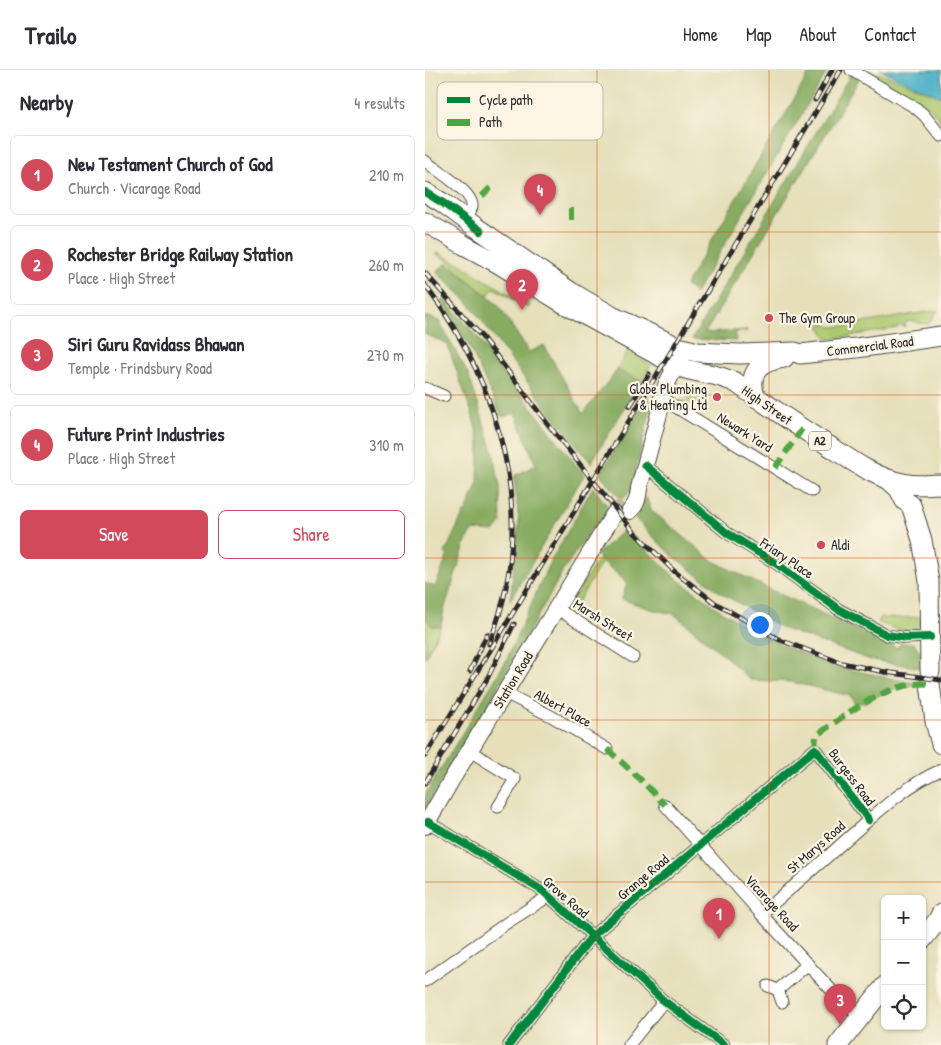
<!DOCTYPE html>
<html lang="en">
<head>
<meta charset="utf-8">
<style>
  body { margin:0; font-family:"Patrick Hand",sans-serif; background:#f7f7f7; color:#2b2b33 }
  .controls { position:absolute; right:15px; bottom:15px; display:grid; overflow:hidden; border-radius:8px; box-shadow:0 1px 4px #0004 }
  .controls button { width:45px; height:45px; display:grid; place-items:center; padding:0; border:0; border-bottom:1px solid #e1e1e2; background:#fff; color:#2b2b33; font:25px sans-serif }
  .you { position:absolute; left:334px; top:554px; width:18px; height:18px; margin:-12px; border:4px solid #fff; border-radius:50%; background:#1a73e8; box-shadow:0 0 0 8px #1a73e833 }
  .badge { display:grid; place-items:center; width:32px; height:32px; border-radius:50%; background:#d1495b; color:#fff; font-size:16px; font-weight:700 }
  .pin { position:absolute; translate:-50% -41px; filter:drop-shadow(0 1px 2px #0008) }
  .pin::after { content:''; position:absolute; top:26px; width:18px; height:15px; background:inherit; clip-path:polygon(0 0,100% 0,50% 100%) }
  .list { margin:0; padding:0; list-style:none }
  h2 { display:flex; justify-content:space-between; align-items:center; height:65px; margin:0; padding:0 20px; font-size:21px }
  h2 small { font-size:16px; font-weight:400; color:#7c7c81 }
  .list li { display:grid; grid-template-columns:32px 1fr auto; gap:15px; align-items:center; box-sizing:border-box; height:80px; margin:0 10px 10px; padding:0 10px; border:1px solid #e1e1e2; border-radius:8px }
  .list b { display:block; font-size:19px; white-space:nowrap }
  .list p { margin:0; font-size:16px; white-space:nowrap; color:#7c7c81 }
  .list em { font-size:16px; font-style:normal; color:#7c7c81 }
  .actions { display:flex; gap:10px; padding:15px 20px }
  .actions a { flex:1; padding:11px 0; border:1px solid #d1495b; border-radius:8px; text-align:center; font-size:18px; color:#d1495b }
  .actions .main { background:#d1495b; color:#fff }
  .icon { flex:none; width:28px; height:28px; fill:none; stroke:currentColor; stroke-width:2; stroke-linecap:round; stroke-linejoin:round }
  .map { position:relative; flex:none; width:516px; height:975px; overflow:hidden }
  header { display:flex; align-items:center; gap:30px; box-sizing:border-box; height:70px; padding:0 25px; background:#fff; border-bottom:1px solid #e1e1e2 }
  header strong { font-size:24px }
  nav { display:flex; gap:28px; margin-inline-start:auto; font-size:18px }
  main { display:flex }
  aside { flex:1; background:#fff }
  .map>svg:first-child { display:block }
  .green { fill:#abc86f; stroke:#6b7a4d }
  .forest { fill:#88ac62; stroke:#5a6c46 }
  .water { fill:#48b0c7; stroke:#3a6e79 }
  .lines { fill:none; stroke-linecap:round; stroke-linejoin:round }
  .secondary-tunnel { stroke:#c1bb9d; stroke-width:16; stroke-dasharray:16 8; stroke-linecap:butt }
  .street-casing { stroke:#474640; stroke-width:13 }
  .secondary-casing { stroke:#474640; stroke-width:18 }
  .primary-casing { stroke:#474640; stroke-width:21 }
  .street { stroke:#fff; stroke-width:11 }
  .secondary { stroke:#fff; stroke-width:16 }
  .primary { stroke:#fff; stroke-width:19 }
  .rail-casing { stroke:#2b2b2b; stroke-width:5 }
  .rail { stroke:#fcf5e5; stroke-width:3; stroke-dasharray:9; stroke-linecap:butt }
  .quiet { stroke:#51a443; stroke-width:6; stroke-dasharray:12 6; stroke-linecap:butt }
  .cycleway-casing { stroke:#fcf5e5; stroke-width:11 }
  .cycleway { stroke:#00873e; stroke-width:8 }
  .grid { fill:none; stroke:#d5540f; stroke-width:1; stroke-opacity:0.55 }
  .poi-dot { fill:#d1495b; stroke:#fcf5e5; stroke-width:2 }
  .labels { text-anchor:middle; stroke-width:4.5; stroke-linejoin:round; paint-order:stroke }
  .shield { fill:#fcf5e5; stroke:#6a6863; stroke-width:1 }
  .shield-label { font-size:12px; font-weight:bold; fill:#2b2b2b }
  .poi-label { font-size:14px; fill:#2b2b2b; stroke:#fcf5e5; text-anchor:start }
  .street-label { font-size:14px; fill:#2b2b2b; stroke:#fcf5e5 }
  .key { fill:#fcf5e5; stroke:#bdb8ad; stroke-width:1 }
  .key-label { font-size:14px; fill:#2b2b2b }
</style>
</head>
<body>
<header>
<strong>Trailo</strong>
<nav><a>Home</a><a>Map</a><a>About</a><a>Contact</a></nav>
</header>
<main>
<aside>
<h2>Nearby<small>4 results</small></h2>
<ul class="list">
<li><span class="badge">1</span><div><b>New Testament Church of God</b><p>Church · Vicarage Road</p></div><em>210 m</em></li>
<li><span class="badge">2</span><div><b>Rochester Bridge Railway Station</b><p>Place · High Street</p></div><em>260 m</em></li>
<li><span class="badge">3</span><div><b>Siri Guru Ravidass Bhawan</b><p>Temple · Frindsbury Road</p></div><em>270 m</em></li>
<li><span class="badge">4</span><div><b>Future Print Industries</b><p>Place · High Street</p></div><em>310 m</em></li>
</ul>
<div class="actions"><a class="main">Save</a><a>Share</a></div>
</aside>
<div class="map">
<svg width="516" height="975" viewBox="0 0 516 975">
  <rect width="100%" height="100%" fill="#fcf5e5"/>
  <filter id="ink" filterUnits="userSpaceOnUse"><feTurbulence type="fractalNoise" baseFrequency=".02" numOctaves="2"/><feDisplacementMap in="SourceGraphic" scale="10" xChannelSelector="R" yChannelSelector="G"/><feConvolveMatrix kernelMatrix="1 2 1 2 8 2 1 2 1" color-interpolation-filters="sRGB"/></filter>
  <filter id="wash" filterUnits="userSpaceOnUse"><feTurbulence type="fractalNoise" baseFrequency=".0096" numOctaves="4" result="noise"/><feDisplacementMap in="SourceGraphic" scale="20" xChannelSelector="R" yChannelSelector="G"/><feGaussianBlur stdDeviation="1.12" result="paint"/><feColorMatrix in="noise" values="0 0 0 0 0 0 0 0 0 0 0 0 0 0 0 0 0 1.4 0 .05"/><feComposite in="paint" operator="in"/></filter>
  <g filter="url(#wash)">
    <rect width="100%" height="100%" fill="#e6dfba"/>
    <g class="green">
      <polygon points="516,0 516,52 507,40 500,34 444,2 445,1 468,8 506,23"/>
      <polygon points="15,183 30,192 31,191 52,205 105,236 103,238 69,218 62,226 28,197 29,194 11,184"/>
      <polygon points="513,240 504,254 493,253 491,251 481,252 480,256 478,257 477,255 472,256 473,258 407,269 402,268 393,254 394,251 406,257 419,256"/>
      <polygon points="202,282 226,295 216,311 192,300"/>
      <polygon points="262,323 281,325 272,341 263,342 253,335 258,330 263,332 264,330 261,326"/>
      <polygon points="174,488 177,492 148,540 145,539 144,536"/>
      <polygon points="0,545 1,548 7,556 16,556 0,588"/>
      <path d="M456,546L457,548H462L497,547C496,549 496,553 494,555C488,566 464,557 454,553L453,549Z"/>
    </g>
    <g class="forest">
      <polygon points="386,0 403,0 270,224 266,219 260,216"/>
      <polygon points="426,4 434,9 280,263 322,260 322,261 310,263 311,271 267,269"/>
      <polygon points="22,193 73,235 104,282 119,275 158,344 192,300 216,311 166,393 121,337 43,232 11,202"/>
      <polygon points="18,228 54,269 159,405 85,530 94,452 89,406 111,395 90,343 77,347 43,274 16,233"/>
      <polygon points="0,246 14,251 44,306 68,381 75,416 76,453 69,462 49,460 41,471 19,540 16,556 7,556 1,548 0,544 0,513 10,517 23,485 20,483 39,442 41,442 53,412 54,371 47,344 22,274 0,264"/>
      <polygon points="223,327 227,333 206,420 197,430 175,404"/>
      <polygon points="168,417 186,441 165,461 139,499 62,637 0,739 0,725 81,591 123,496"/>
      <polygon points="221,427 227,441 288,491 346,520 473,578 475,573 489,573 496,583 497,598 446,590 356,558 296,523 243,482 207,445"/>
      <polygon points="200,459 251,508 299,543 359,576 408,596 493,614 463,621 440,632 430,634 426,626 366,612 325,610 301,587 249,544 225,539 197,529 202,513 171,485"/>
    </g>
    <polygon class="water" points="455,0 516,0 516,27"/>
  </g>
  <g filter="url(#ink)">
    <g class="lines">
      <polyline class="secondary-tunnel" points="189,444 199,435"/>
      <defs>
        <g id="street">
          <polyline points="426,0 491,38 499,45 516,66"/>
          <path d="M0,91C10,99 48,122 47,136C47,141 42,145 39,149"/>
          <polyline points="0,318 19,326"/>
          <polyline points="236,328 387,421"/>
          <polyline points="220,395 302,463 352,494 413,539 462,565 481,568 505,567"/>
          <polyline points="131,538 208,587"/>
          <polyline points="80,623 126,646 182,679"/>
          <polyline points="45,681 90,709 73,737"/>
          <polyline points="240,735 336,844 411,925 435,947"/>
          <polyline points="3,752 118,821 239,931 299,975"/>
          <path d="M336,844C365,819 395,794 423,768C452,743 481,715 516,700"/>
          <polyline points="0,911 83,852 124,826"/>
          <polyline points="343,916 353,920 357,932"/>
          <polyline points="353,920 383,894"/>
          <polyline points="84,975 167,866 390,679 444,750"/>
          <polyline points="204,975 239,931"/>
        </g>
        <g id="secondary">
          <path d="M205,441C212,434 213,428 214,418L235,340C235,320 251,297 261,279"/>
          <polyline points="0,756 27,709 189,444"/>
        </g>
        <g id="primary">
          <polyline points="0,122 18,133 52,158 146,222 187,246 245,273"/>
          <polyline points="0,152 39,175 74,194 138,233 236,287"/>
          <polyline points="257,278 272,282 315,284 370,282 375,284 431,278 516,266"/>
          <path d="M247,294C258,300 270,301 283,304C292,305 301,309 310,312C342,335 375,358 409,379C427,391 449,406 470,411C485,416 501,415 516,414"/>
          <path d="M330,327C322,301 336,291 359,288"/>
          <polyline points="464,410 474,419 480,431 486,435 497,470 504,511 505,601"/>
          <polyline points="505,614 510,651 516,674"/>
          <polyline points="497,870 513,850 516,844"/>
          <polyline points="413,975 460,916"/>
        </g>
      </defs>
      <use href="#street" class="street-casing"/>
      <use href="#secondary" class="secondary-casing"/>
      <use href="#primary" class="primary-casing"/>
      <use href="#street" class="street"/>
      <use href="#secondary" class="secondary"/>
      <use href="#primary" class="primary"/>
      <defs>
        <g id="rail">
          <polyline points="390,30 407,0"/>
          <polyline points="0,203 57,267 122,353 209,462 249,501 290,533 355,570 417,593 460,602 516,610"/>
          <path d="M0,215C78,319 114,450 64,574"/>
          <polyline points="205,336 224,304"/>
          <polyline points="45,601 62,564"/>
          <polyline points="0,686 74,566 416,0"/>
          <polyline points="0,713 62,609 89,554"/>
        </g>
      </defs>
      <use href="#rail" class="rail-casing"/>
      <use href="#rail" class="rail"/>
      <g class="quiet">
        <polyline points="57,126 68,115"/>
        <polyline points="146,138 146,150"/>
        <polyline points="350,398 377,359"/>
        <polyline points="182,679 214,708 240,735"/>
        <path d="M390,679L391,666C420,645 453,619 490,614C495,613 500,614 505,614"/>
      </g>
      <defs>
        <g id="cycleway">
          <polyline points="0,122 18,133 56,161"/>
          <polyline points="220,395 302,463 352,494 413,539 462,565 481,568 505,567"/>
          <polyline points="3,752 118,821 239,931 299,975"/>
          <polyline points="84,975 167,866 390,679 444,750"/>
        </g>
      </defs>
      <use href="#cycleway" class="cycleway-casing"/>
      <use href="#cycleway" class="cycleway"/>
    </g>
  </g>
  <path class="grid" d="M172,0V975M344,0V975M0,162H516M0,325H516M0,488H516M0,650H516M0,812H516"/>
  <g class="poi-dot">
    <circle cx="344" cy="248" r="5"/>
    <circle cx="292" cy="327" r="5"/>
    <circle cx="396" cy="475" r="5"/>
  </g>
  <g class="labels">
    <rect class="shield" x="384" y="361.5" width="22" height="19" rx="4"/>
    <g class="shield-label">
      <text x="395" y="375">A2</text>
    </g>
    <g class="poi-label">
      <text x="354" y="253">The Gym Group</text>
      <text x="282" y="324" text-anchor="end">Globe Plumbing<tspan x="282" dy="16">&amp; Heating Ltd</tspan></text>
      <text x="406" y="480">Aldi</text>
    </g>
    <g class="street-label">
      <text transform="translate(445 276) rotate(-7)" y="5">Commercial Road</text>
      <text transform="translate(342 335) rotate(35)" y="5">High Street</text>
      <text transform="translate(320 362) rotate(32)" y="5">Newark Yard</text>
      <text transform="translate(362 488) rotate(34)" y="5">Friary Place</text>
      <text transform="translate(178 550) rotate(32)" y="5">Marsh Street</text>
      <text transform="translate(88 610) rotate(-59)" y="5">Station Road</text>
      <text transform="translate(138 638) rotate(29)" y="5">Albert Place</text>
      <text transform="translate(427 707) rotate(53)" y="5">Burgess Road</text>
      <text transform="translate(391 777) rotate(-41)" y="5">St Marys Road</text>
      <text transform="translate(218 807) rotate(-40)" y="5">Grange Road</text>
      <text transform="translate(141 827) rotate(41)" y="5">Grove Road</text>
      <text transform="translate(347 833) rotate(47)" y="5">Vicarage Road</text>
    </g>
  </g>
  <rect x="12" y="12" width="166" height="58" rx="8" class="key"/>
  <rect x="22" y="27" width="23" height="6" fill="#00873e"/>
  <rect x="22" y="49" width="23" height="7" fill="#51a443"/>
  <g class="key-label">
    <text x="54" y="35">Cycle path</text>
    <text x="54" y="57">Path</text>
  </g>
</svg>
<div class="controls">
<button>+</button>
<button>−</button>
<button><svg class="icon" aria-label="locate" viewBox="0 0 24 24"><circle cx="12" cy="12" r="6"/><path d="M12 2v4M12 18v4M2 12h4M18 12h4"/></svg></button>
</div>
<div class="you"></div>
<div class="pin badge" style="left:294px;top:869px">1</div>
<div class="pin badge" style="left:97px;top:240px">2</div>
<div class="pin badge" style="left:415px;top:955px">3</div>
<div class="pin badge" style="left:115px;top:145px">4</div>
</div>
</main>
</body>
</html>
